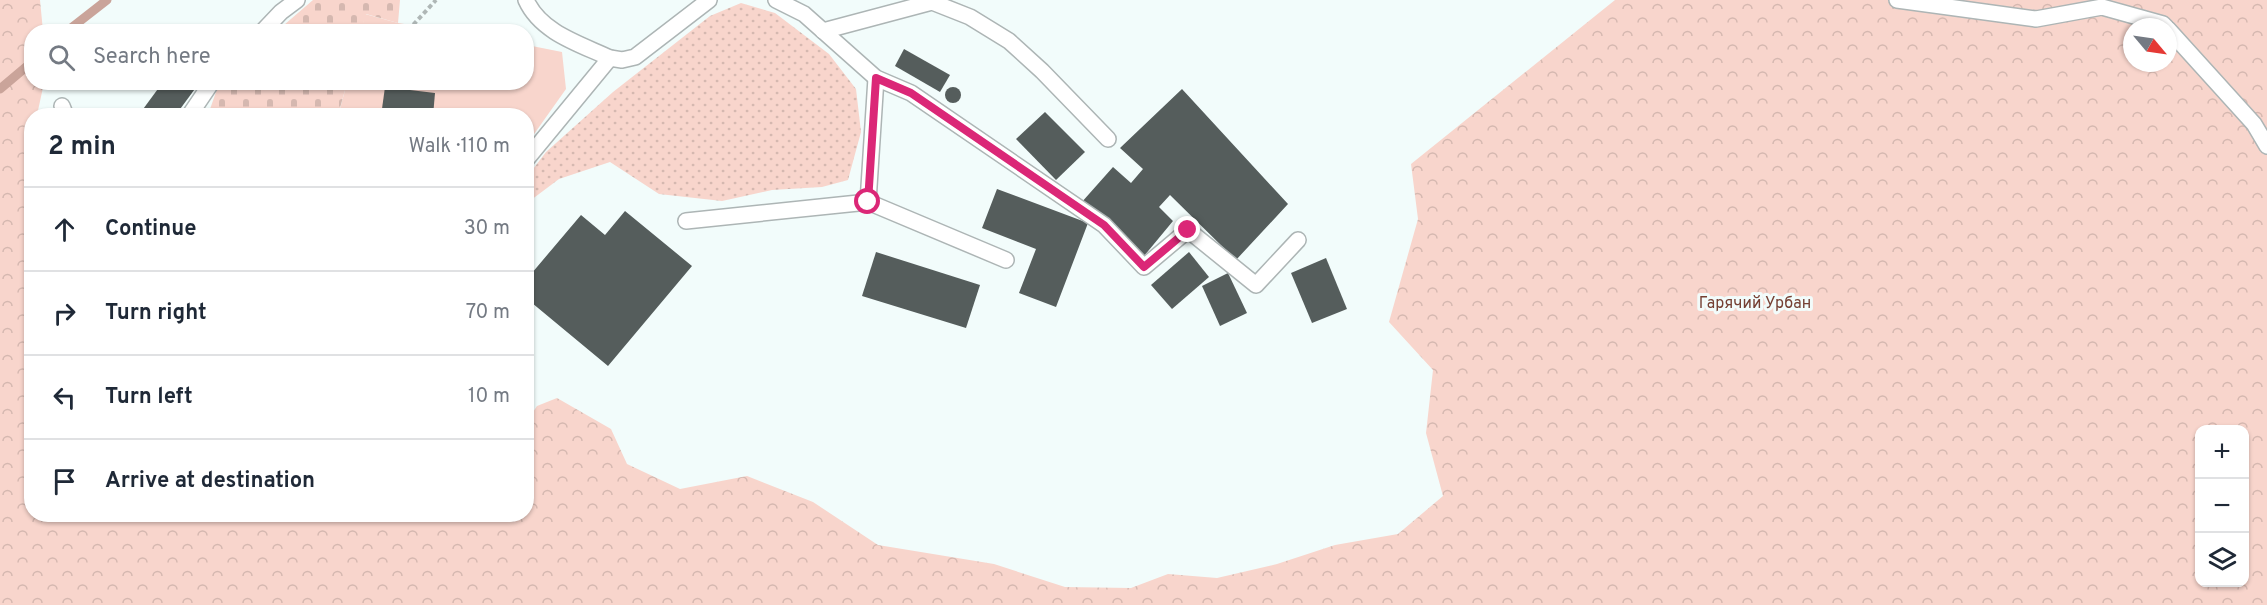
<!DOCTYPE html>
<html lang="en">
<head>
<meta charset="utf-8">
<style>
  body { margin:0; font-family:Overpass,sans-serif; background:#f6f6f7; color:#1f2937 }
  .controls { position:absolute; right:18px; bottom:18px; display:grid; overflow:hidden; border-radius:12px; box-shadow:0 2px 4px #0004 }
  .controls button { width:54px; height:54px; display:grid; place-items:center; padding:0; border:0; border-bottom:2px solid #e0e1e3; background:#fff; color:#1f2937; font:30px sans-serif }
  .compass { position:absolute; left:2123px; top:18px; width:54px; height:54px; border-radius:50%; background:#fff; box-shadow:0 2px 4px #0004; rotate:119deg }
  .stop { position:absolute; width:18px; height:18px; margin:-14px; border:4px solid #db2777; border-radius:50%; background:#fff }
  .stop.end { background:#db2777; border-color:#fff; box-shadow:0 2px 6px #0008 }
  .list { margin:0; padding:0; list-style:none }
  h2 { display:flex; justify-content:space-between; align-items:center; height:78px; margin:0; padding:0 24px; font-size:26px }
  h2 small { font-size:20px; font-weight:400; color:#747a83 }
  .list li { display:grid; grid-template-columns:39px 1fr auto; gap:18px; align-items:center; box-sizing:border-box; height:84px; padding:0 24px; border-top:2px solid #e0e1e3 }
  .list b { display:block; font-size:22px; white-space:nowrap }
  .list em { font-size:20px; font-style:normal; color:#747a83 }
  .icon { flex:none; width:33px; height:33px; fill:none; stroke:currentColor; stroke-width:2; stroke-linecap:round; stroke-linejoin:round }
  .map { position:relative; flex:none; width:2267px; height:605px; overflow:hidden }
  .search { position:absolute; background:#fff; box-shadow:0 2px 4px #0004; left:24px; top:24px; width:510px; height:66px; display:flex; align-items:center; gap:15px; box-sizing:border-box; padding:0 21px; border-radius:24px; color:#747a83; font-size:22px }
  .panel { position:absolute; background:#fff; box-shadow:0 2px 4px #0004; left:24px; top:108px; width:510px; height:414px; border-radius:24px }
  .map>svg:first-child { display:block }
  .grass { fill:#f8d5cc }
  .forest { fill:url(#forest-crowns); fill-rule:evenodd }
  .cemetery { fill:url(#cemetery-stones) }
  .park { fill:url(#park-dots) }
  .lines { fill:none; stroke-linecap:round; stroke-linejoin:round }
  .stream { stroke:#caa49a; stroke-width:9 }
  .building { fill:#555d5c }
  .lane-casing { stroke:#adb5b5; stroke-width:18 }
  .path { stroke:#afb7b6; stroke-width:4; stroke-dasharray:4.5 3; stroke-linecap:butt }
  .lane { stroke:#fff; stroke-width:15 }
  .route { stroke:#db2777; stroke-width:8 }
  .labels { text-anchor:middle; stroke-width:6; stroke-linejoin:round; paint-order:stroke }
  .park-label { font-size:16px; fill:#754033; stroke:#f2fcfb }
</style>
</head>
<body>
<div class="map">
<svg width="2267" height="605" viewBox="0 0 2267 605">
  <defs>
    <pattern id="forest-crowns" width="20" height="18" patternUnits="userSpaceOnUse" patternTransform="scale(1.5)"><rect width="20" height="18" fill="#f8d5cc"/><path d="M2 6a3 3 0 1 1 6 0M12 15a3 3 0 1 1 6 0" fill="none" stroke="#d5b8b0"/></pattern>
    <pattern id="cemetery-stones" width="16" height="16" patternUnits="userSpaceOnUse" patternTransform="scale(1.5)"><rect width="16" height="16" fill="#f8d5cc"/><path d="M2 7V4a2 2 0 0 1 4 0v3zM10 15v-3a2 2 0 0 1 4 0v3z" fill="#d5b8b0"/></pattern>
    <pattern id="park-dots" width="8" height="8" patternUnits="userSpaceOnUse" patternTransform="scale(1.5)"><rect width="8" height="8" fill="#f8d5cc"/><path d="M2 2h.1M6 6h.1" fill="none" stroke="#d5b8b0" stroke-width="1.8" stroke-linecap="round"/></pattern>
  </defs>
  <rect width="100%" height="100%" fill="#f2fcfb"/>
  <g class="grass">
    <polygon points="365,14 398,23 448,31 361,32"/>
    <polygon points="527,45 562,52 566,89 527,144 526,116 338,116 347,83 526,82"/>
  </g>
  <path class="forest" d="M0,0H40L43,31L32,32V82L44,83L37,115L32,116V514H526L527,421L537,406L557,398L611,429L627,464L680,489L747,476L813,502L878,545L994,564L1065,587L1131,588L1168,574L1217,578L1277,564L1335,545L1398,534L1443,496L1426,433L1433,370L1389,322L1418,219L1411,164L1615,0H2267V605H0ZM2132,27H2168V63H2132ZM2200,430H2244V582H2200Z"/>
  <g class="cemetery">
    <polygon points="313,0 400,0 398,23 366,14 361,31 277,31"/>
    <polygon points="224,82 347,82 347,83 338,115 208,115 217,89"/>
  </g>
  <polygon class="park" points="741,3 775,13 829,54 856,89 861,132 848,180 822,187 772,190 722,201 659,194 610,162 559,179 527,203 527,177 546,152 613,92 710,16"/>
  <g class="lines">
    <g class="stream">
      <polyline points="66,32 107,0"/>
      <polyline points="0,89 32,62"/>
    </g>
  </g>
  <g class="building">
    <polygon points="904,49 950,75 940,92 895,66"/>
    <polygon points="163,82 200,82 175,116 138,116"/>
    <circle cx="953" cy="95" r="8"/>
    <polygon points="385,87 435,93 433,116 381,116"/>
    <polygon points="1182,89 1288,204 1236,260 1170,195 1159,207 1173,221 1144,256 1081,203 1113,167 1131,183 1143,169 1120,148"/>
    <polygon points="1045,112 1085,152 1056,180 1016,139"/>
    <polygon points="997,189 1088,223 1056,307 1019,293 1036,249 982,228"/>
    <polygon points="625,211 692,266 608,366 526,298 526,280 581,215 605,235"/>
    <polygon points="876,252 980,285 966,328 862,296"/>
    <polygon points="1189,252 1209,277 1172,309 1151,285"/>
    <polygon points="1326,258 1347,309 1312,323 1291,273"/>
    <polygon points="1228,273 1247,313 1220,326 1202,286"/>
  </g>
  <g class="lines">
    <defs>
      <g id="lane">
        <path d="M526,0C541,33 580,44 610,58L622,60L635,57L709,0"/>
        <polyline points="776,0 804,14 876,78 911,93 1104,225 1144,267 1188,230 1256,285 1298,240"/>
        <polyline points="1897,0 2036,19 2102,7 2163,24 2166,27"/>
        <polyline points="2168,29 2254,124 2267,146"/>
        <polyline points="823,31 932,2 970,17 1009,41 1042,71 1108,139"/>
        <polyline points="262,32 281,12 297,0"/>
        <polyline points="876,78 868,202 1006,260"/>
        <polyline points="62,106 66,116"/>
        <polyline points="189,116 212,82"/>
        <polyline points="526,160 610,58"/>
        <polyline points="686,221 868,202"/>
      </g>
    </defs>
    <use href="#lane" class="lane-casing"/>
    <polyline class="path" points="413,32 413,25 436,0"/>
    <use href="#lane" class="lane"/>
  </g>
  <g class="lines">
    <polyline class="route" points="868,202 876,78 911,93 1104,225 1144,267 1188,230"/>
  </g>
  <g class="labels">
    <g class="park-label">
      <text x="1755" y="308">Гарячий Урбан</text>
    </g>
  </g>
</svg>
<div class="controls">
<button>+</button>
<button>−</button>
<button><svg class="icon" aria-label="layers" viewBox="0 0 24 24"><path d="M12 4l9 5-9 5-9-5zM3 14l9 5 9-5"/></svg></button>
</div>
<svg class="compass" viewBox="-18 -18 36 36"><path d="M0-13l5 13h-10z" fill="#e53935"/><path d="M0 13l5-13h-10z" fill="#747a83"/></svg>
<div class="stop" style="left:868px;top:202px"></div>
<div class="stop end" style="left:1188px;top:230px"></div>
<div class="search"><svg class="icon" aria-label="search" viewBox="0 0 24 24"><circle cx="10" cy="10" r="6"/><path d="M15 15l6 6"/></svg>Search here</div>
<section class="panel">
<h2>2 min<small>Walk · 110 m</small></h2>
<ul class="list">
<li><svg class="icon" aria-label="ahead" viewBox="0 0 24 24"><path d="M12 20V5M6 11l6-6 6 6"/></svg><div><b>Continue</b></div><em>30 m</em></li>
<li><svg class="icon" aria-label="right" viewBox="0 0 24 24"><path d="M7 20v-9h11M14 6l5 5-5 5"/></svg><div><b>Turn right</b></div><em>70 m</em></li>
<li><svg class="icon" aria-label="left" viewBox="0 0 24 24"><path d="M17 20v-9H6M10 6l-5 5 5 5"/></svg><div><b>Turn left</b></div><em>10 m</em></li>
<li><svg class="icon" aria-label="arrive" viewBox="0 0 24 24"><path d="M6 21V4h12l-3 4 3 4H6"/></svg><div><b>Arrive at destination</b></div></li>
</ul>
</section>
</div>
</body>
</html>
